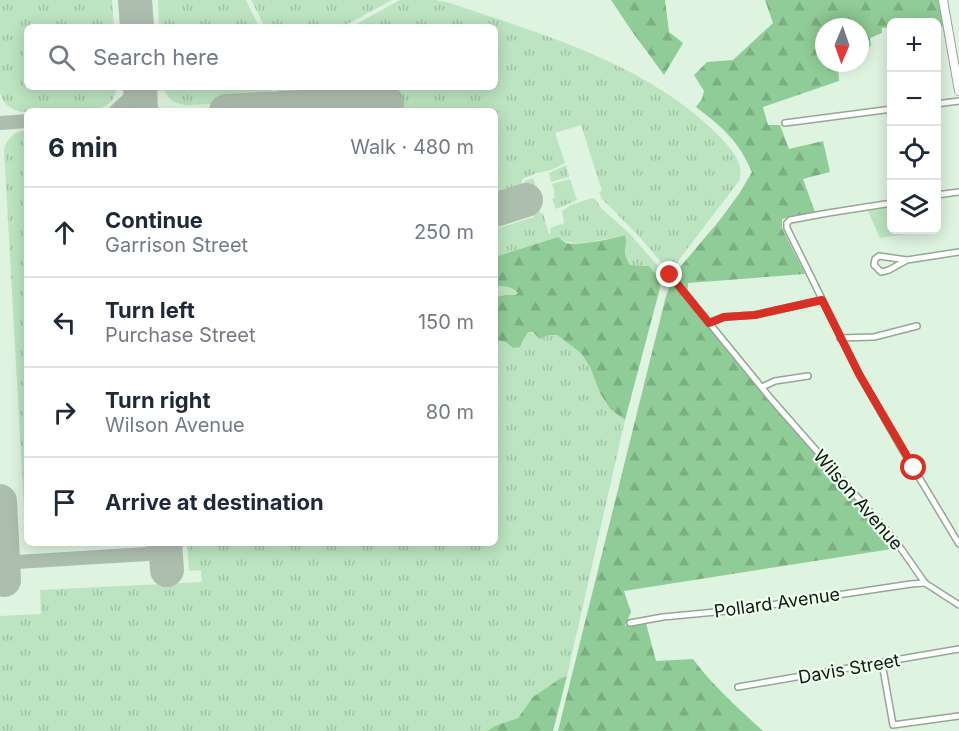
<!DOCTYPE html>
<html lang="en">
<head>
<meta charset="utf-8">
<style>
  body { margin:0; font-family:Inter,sans-serif; background:#f2f2f3; color:#1f2937 }
  .controls { position:absolute; right:18px; top:18px; display:grid; overflow:hidden; border-radius:9px; box-shadow:0 3px 15px #0003 }
  .controls button { width:54px; height:54px; display:grid; place-items:center; padding:0; border:0; border-bottom:2px solid #e0e1e3; background:#fff; color:#1f2937; font:30px sans-serif }
  .compass { position:absolute; left:815px; top:18px; width:54px; height:54px; border-radius:50%; background:#fff; box-shadow:0 3px 15px #0003; rotate:182deg }
  .stop { position:absolute; width:18px; height:18px; margin:-14px; border:4px solid #d93025; border-radius:50%; background:#fff }
  .stop.end { background:#d93025; border-color:#fff; box-shadow:0 2px 6px #0008 }
  .list { margin:0; padding:0; list-style:none }
  h2 { display:flex; justify-content:space-between; align-items:center; height:78px; margin:0; padding:0 24px; font-size:26px }
  h2 small { font-size:20px; font-weight:400; color:#747a83 }
  .list li { display:grid; grid-template-columns:39px 1fr auto; gap:18px; align-items:center; box-sizing:border-box; height:90px; padding:0 24px; border-top:2px solid #e0e1e3 }
  .list b { display:block; font-size:22px; white-space:nowrap }
  .list p { margin:0; font-size:20px; white-space:nowrap; color:#747a83 }
  .list em { font-size:20px; font-style:normal; color:#747a83 }
  .icon { flex:none; width:33px; height:33px; fill:none; stroke:currentColor; stroke-width:2; stroke-linecap:round; stroke-linejoin:round }
  .map { position:relative; flex:none; width:959px; height:731px; overflow:hidden }
  .search { position:absolute; background:#fff; box-shadow:0 3px 15px #0003; left:24px; top:24px; width:474px; height:66px; display:flex; align-items:center; gap:15px; box-sizing:border-box; padding:0 21px; border-radius:9px; color:#747a83; font-size:22px }
  .panel { position:absolute; background:#fff; box-shadow:0 3px 15px #0003; left:24px; top:108px; width:474px; height:438px; border-radius:9px }
  .map>svg:first-child { display:block }
  .grass { fill:url(#grass-tufts) }
  .forest { fill:url(#forest-firs) }
  .park { fill:#bce4c0 }
  .lines { fill:none; stroke-linecap:round; stroke-linejoin:round }
  .taxiway { stroke:#adbeae; stroke-width:14 }
  .runway { stroke:#adbeae; stroke-width:34 }
  .street-casing { stroke:#94a796; stroke-width:8 }
  .secondary-casing { stroke:#94a796; stroke-width:10 }
  .street { stroke:#fff; stroke-width:5 }
  .secondary { stroke:#fff; stroke-width:8 }
  .route { stroke:#d93025; stroke-width:8 }
  .labels { text-anchor:middle; stroke-width:4.5; stroke-linejoin:round; paint-order:stroke }
  .street-label { font-size:18px; fill:#111811; stroke:#effff0 }
</style>
</head>
<body>
<div class="map">
<svg width="959" height="731" viewBox="0 0 959 731">
  <defs>
    <pattern id="grass-tufts" width="24" height="20" patternUnits="userSpaceOnUse" patternTransform="scale(1.5)"><rect width="24" height="20" fill="#bce4c0"/><path d="M3 7l-1-3M5 7V3M7 7l1-3M15 17l-1-3M17 17v-4M19 17l1-3" fill="none" stroke="#a1c3a4"/></pattern>
    <pattern id="forest-firs" width="22" height="20" patternUnits="userSpaceOnUse" patternTransform="scale(1.5)"><rect width="22" height="20" fill="#90cc97"/><path d="M5 1l3.5 6h-7zM16 11l3.5 6h-7z" fill="#7bae81"/></pattern>
  </defs>
  <rect width="100%" height="100%" fill="#dff3e1"/>
  <g class="grass">
    <path d="M0,0H112L114,27H27V87H117C115,100 109,106 96,109L27,111V112C13,112 1,104 0,90Z"/>
    <polygon points="158,0 246,0 259,27 159,27"/>
    <polygon points="251,0 392,0 342,27 265,27"/>
    <path d="M400,0H436L450,3C544,35 650,64 721,138C732,150 745,164 739,181L675,265L669,269L666,268L637,234L602,199L599,192L602,191L581,125L555,133L565,163L551,170L537,173L524,178L522,180L521,185L495,193V111H384L387,110L386,95L275,101L274,99V95L280,87H495V27H351Z"/>
    <path d="M163,87H276L269,94L258,102L188,105C173,104 169,100 163,87Z"/>
    <path d="M27,130V530L25,526L4,149C7,138 15,131 27,130Z"/>
    <polygon points="566,165 569,177 551,182 549,173"/>
    <polygon points="533,178 537,191 533,189 529,190 528,193 529,199 532,200 536,199 539,209 532,211 523,184 525,181"/>
    <polygon points="570,179 577,200 556,209 552,199 555,198 554,193 555,192 552,184"/>
    <polygon points="592,198 595,199 601,208 630,234 657,265 662,277 660,288 657,276 649,266 630,265 625,256 626,240 616,238 580,243 566,242 558,237 495,257 495,229 534,217 533,213 540,211 541,214 543,213 549,234 551,234 550,228 564,223 562,211 571,205"/>
    <path d="M495,283L498,286H507L518,293C513,297 502,296 495,297Z"/>
    <path d="M528,332L557,335L581,353L590,367L600,393L610,409L625,420L567,676L561,678L533,697L518,718L495,726L487,731H0V616L41,614L40,590L202,582L201,570L189,571L187,543H495V340C506,343 520,341 528,332Z"/>
  </g>
  <g class="forest">
    <polygon points="611,0 665,0 669,32 683,43 664,75 631,30"/>
    <path d="M765,0H940L945,25L937,29L936,22H892L891,27L882,28V33L870,38L871,46L860,52V27H824V63H842L838,65L839,81L763,107L768,125H780L789,149L823,141L830,172L803,179L815,212L782,219V228L805,274L688,283L687,300L898,548L624,591L631,612L625,626L646,623L656,661L693,659C713,686 738,708 763,731H558L666,296L675,273L719,221L739,194L752,172C738,140 723,128 696,107L702,99L704,91L694,75L707,62L733,60L773,23Z"/>
    <path d="M625,235C629,249 620,249 630,265L649,266L657,276L660,288L625,420L610,409L600,393L590,367L581,353L557,335H548L540,339L533,332H528L524,338L520,347L513,348L506,342L495,340V297L506,295H515L518,293C512,287 506,286 498,286L495,283V257L558,237C561,239 563,241 566,243C575,246 615,239 625,235Z"/>
    <polygon points="567,676 553,731 487,731 495,726 518,718 533,697 561,678"/>
  </g>
  <polygon class="park" points="891,207 892,230 927,230 927,231 880,238 868,211"/>
  <g class="lines">
    <g class="taxiway">
      <polyline points="116,111 129,99 136,87"/>
      <polyline points="0,123 27,121"/>
      <polyline points="0,563 147,554 157,550 163,543"/>
    </g>
    <g class="runway">
      <polyline points="135,0 137,27"/>
      <polyline points="140,87 141,111"/>
      <polyline points="226,111 387,103"/>
      <polyline points="495,210 526,200"/>
      <polyline points="0,501 4,580"/>
      <polyline points="165,543 167,570"/>
    </g>
    <defs>
      <g id="street">
        <polyline points="936,104 959,101"/>
        <polyline points="785,123 892,109"/>
        <polyline points="936,195 959,192"/>
        <polyline points="892,203 828,213 790,220 787,223 787,228 859,374 899,444 959,544"/>
        <polyline points="907,260 879,256 875,259 874,265 881,272 889,270 907,260 959,252"/>
        <polyline points="670,275 772,400 895,540 925,583 959,605"/>
        <polyline points="709,323 724,317 755,315 822,300"/>
        <polyline points="840,338 874,337 917,326"/>
        <polyline points="762,387 775,381 808,376"/>
        <polyline points="630,623 663,617 737,610 911,584 925,583"/>
        <polyline points="882,663 893,725 959,716"/>
        <polyline points="738,687 959,649"/>
      </g>
      <polyline id="secondary" points="943,0 959,91"/>
    </defs>
    <use href="#street" class="street-casing"/>
    <use href="#secondary" class="secondary-casing"/>
    <use href="#street" class="street"/>
    <use href="#secondary" class="secondary"/>
  </g>
  <g class="lines">
    <polyline class="route" points="670,275 709,323 724,317 755,315 822,300 859,374 914,468"/>
  </g>
  <g class="labels">
    <g class="street-label">
      <text transform="translate(858 500) rotate(49)" y="6">Wilson Avenue</text>
      <text transform="translate(777 603) rotate(-8)" y="6">Pollard Avenue</text>
      <text transform="translate(849 669) rotate(-10)" y="6">Davis Street</text>
    </g>
  </g>
</svg>
<div class="controls">
<button>+</button>
<button>−</button>
<button><svg class="icon" aria-label="locate" viewBox="0 0 24 24"><circle cx="12" cy="12" r="6"/><path d="M12 2v4M12 18v4M2 12h4M18 12h4"/></svg></button>
<button><svg class="icon" aria-label="layers" viewBox="0 0 24 24"><path d="M12 4l9 5-9 5-9-5zM3 14l9 5 9-5"/></svg></button>
</div>
<svg class="compass" viewBox="-18 -18 36 36"><path d="M0-13l5 13h-10z" fill="#e53935"/><path d="M0 13l5-13h-10z" fill="#747a83"/></svg>
<div class="stop" style="left:914px;top:468px"></div>
<div class="stop end" style="left:670px;top:275px"></div>
<div class="search"><svg class="icon" aria-label="search" viewBox="0 0 24 24"><circle cx="10" cy="10" r="6"/><path d="M15 15l6 6"/></svg>Search here</div>
<section class="panel">
<h2>6 min<small>Walk · 480 m</small></h2>
<ul class="list">
<li><svg class="icon" aria-label="ahead" viewBox="0 0 24 24"><path d="M12 20V5M6 11l6-6 6 6"/></svg><div><b>Continue</b><p>Garrison Street</p></div><em>250 m</em></li>
<li><svg class="icon" aria-label="left" viewBox="0 0 24 24"><path d="M17 20v-9H6M10 6l-5 5 5 5"/></svg><div><b>Turn left</b><p>Purchase Street</p></div><em>150 m</em></li>
<li><svg class="icon" aria-label="right" viewBox="0 0 24 24"><path d="M7 20v-9h11M14 6l5 5-5 5"/></svg><div><b>Turn right</b><p>Wilson Avenue</p></div><em>80 m</em></li>
<li><svg class="icon" aria-label="arrive" viewBox="0 0 24 24"><path d="M6 21V4h12l-3 4 3 4H6"/></svg><div><b>Arrive at destination</b></div></li>
</ul>
</section>
</div>
</body>
</html>
